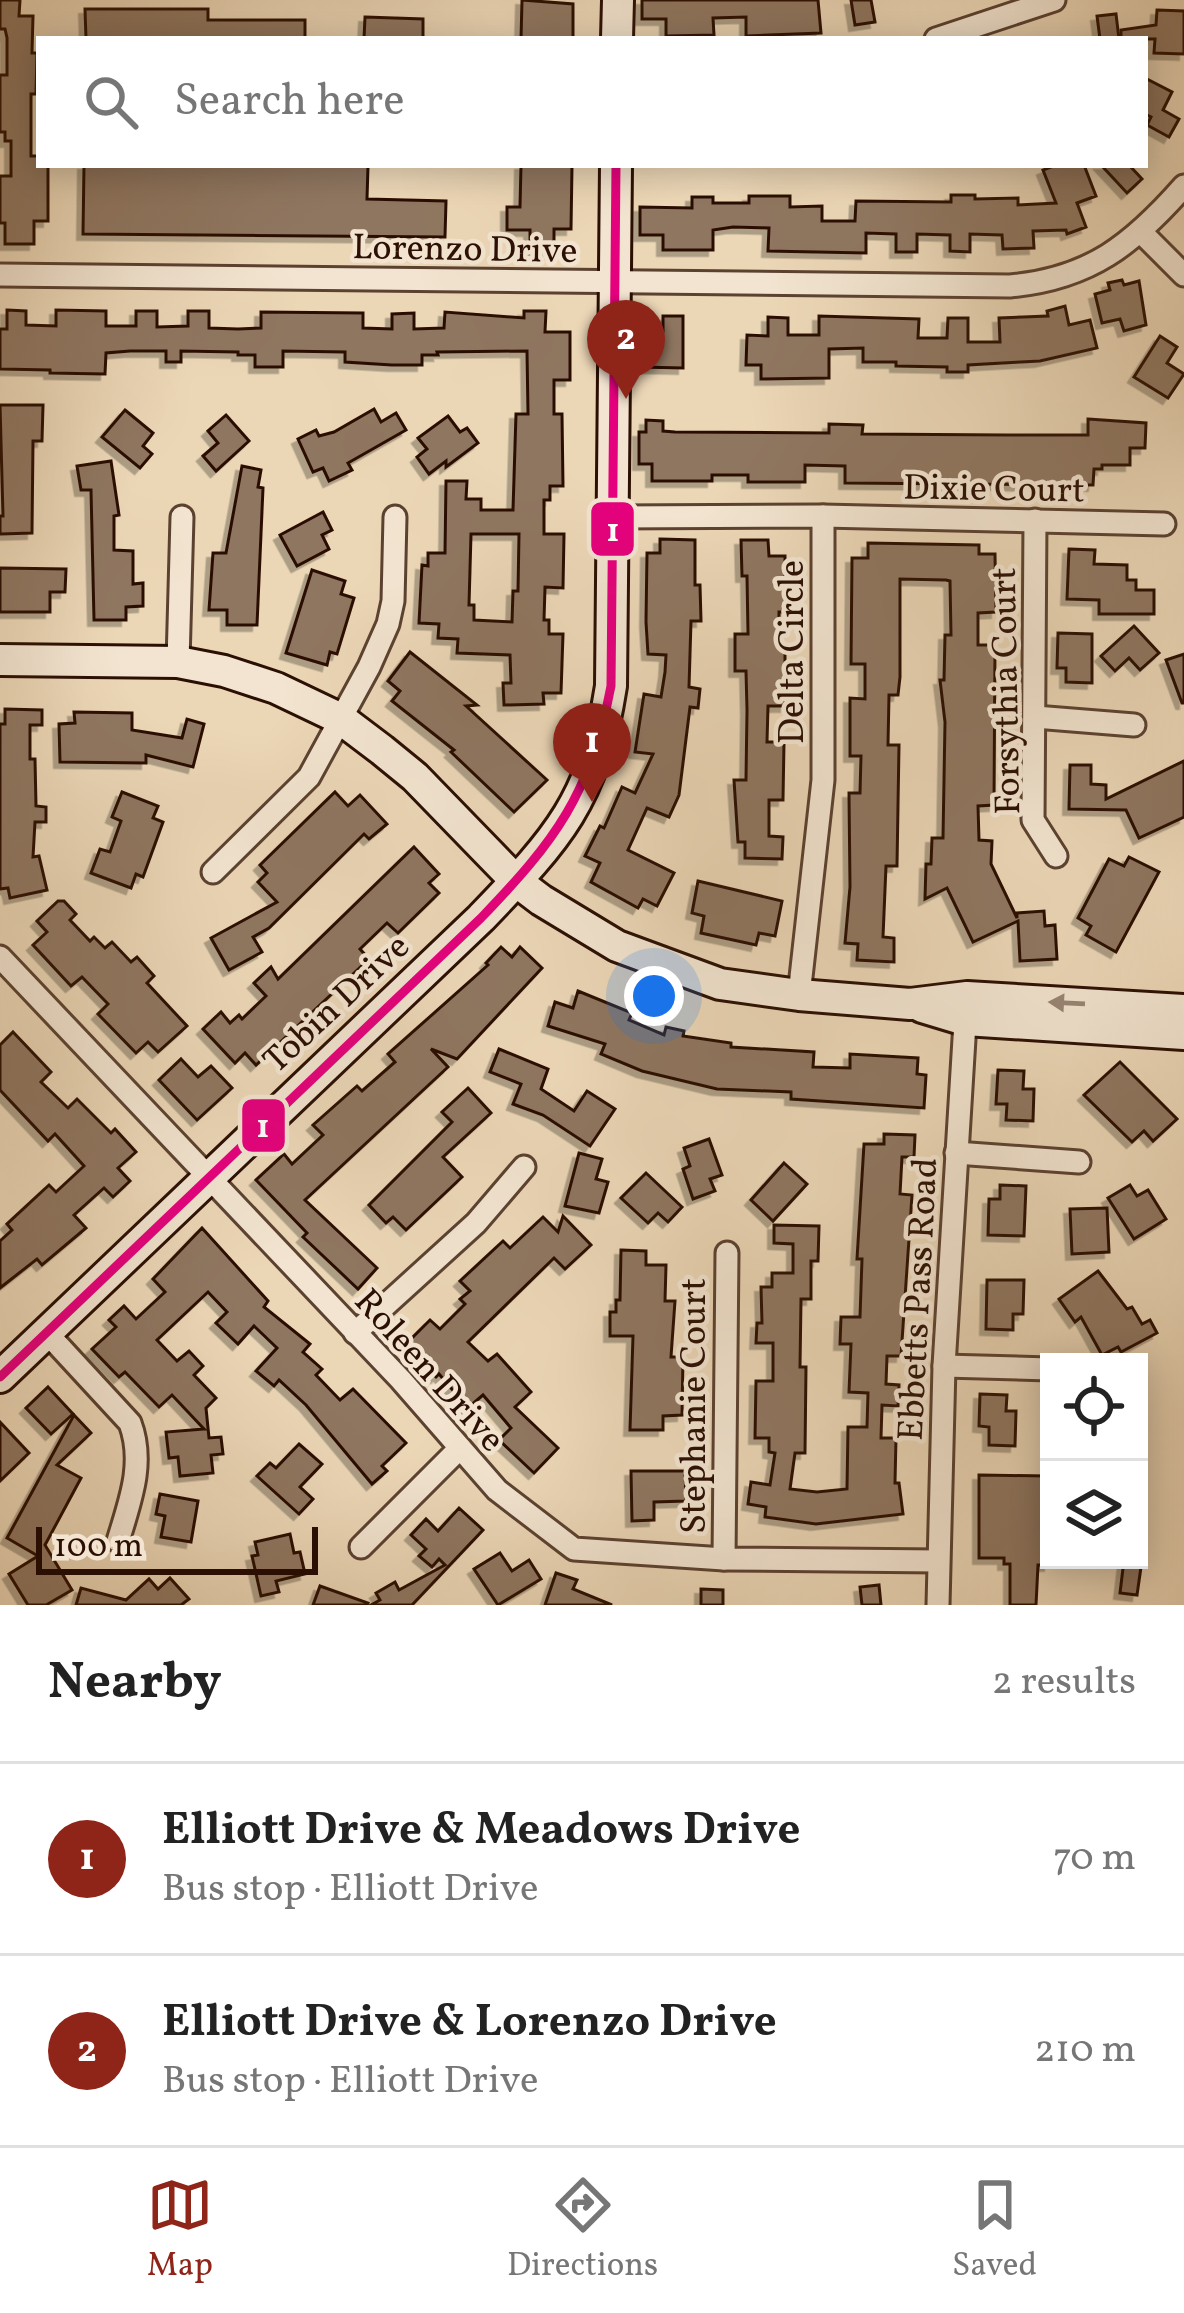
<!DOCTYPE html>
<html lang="en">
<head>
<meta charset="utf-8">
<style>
  body { margin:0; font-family:Vollkorn,serif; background:#f2f2f2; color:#222 }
  .controls { position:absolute; right:36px; bottom:36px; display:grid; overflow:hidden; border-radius:0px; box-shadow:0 6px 30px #0003 }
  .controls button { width:108px; height:108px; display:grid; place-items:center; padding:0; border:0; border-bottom:3px solid #e0e0e0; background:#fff; color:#222; font:60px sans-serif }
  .scale { position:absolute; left:36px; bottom:30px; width:282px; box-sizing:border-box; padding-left:12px; border:6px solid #2b0f03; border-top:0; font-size:33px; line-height:42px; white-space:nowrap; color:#2b0f03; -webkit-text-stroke:9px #f2e4d0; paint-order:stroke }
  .you { position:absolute; left:654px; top:996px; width:42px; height:42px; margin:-30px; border:9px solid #fff; border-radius:50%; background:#1a73e8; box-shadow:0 0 0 18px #1a73e833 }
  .badge { display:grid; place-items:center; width:78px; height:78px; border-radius:50%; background:#8f2418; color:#fff; font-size:39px; font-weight:700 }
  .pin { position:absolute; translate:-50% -99px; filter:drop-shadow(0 3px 6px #0008) }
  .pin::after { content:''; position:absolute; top:63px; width:42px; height:36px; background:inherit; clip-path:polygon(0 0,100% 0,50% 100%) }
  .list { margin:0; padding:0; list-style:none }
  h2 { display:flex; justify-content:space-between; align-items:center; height:156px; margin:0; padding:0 48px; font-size:51px }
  h2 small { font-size:39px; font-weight:400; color:#767676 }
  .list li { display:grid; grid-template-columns:78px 1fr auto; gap:36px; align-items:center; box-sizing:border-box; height:192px; padding:0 48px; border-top:3px solid #e0e0e0 }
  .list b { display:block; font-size:45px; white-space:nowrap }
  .list p { margin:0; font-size:39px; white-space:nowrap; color:#767676 }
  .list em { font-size:39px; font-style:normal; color:#767676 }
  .icon { flex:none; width:66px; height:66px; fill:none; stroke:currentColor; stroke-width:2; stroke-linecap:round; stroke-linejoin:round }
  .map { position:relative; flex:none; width:1184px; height:1605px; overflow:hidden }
  .search { position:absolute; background:#fff; box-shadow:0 6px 30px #0003; left:36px; right:36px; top:36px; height:132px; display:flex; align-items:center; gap:30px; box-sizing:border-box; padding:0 42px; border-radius:0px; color:#767676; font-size:45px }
  .sheet { height:540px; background:#fff }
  nav { display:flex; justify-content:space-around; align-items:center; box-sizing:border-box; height:168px; border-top:3px solid #e0e0e0; background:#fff; font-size:33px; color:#767676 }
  nav a { display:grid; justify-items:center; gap:6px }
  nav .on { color:#8f2418 }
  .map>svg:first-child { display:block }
  .building { fill:#8f7660; stroke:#2b0f03; stroke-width:3; fill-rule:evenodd; filter:url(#shadow) }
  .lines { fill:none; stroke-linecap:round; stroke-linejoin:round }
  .street-casing { stroke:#5b4130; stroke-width:27 }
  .secondary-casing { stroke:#2b0f03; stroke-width:36 }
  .street { stroke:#f2e4d0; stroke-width:21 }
  .secondary { stroke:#f2e4d0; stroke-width:30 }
  .bus-1-casing { stroke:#f2e4d0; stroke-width:18 }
  .bus-1 { stroke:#e5007d; stroke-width:9 }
  .oneway { fill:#988474 }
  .labels { text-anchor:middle; stroke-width:9; stroke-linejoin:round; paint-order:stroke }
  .street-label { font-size:36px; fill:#2b0f03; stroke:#f2e4d0 }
  .line-badge { stroke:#f2e4d0; stroke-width:4.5 }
  .badge-label { font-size:33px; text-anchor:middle; font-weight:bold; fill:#fff }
</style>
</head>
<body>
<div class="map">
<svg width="1184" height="1605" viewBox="0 0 1184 1605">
  <defs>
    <filter id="shadow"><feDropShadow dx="-5.5" dy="5.5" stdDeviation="0" flood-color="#0004"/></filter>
  </defs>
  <rect width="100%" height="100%" fill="#ebd6b6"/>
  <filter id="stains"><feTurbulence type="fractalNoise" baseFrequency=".00167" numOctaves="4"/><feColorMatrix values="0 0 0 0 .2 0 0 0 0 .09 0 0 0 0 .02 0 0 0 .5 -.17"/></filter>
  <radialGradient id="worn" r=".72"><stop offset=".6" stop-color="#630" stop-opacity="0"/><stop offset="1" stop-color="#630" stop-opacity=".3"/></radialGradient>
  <g class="building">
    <polygon points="0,0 20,0 19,16 33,16 32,53 37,53 36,94 31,94 31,156 39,156 39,165 48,165 48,221 34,221 34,244 5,244 5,223 0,223 0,176 11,176 11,141 5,141 5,132 0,132 0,75 7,75 7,38 5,29 0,29"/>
    <polygon points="522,0 573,4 573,39 521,39"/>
    <polygon points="642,0 818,0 821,33 746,36 746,17 713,18 714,35 666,36 666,19 642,19"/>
    <polygon points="851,0 871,0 875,22 855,25"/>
    <polygon points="85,9 208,9 208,20 305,20 305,39 86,39"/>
    <polygon points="1157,10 1184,11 1184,54 1154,53 1155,39 1121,39 1121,30 1156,25"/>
    <polygon points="1116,14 1119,39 1100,39 1097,16"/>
    <polygon points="365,17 423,19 423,39 364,39"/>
    <polygon points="1145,78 1172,92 1163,110 1179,119 1169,137 1147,125 1151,117 1145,114"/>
    <polygon points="84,165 368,166 367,199 446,201 445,237 83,234"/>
    <polygon points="521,165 572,165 571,229 554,229 554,253 530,253 530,230 507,230 507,207 520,207"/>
    <polygon points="1056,165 1084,165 1096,196 1077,203 1086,227 1067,234 1066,230 1033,231 1034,248 1003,249 1002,235 970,234 970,252 950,251 950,235 917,234 917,252 896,252 896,234 866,233 866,253 768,251 769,228 733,227 713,230 713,250 663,250 663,235 640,235 640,207 692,208 692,197 713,197 713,203 749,203 749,196 790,196 790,207 822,206 822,221 855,221 856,201 951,202 951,195 975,195 975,199 1018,198 1018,205 1056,203 1043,170"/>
    <polygon points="1101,165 1129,165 1142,179 1127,193"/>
    <polygon points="1122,280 1124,285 1139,281 1146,325 1124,331 1120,319 1102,323 1095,294 1110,290 1108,283"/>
    <polygon points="1065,306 1069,325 1090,320 1097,348 1040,361 968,365 968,372 947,372 947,367 896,366 896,362 863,362 863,348 829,349 829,378 761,379 761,365 746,365 747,335 768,336 768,317 788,318 788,335 819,335 819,316 919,319 918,338 947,338 948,318 968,318 968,342 1000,342 999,318 1048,316 1047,311"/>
    <path d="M7,310L26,311V325L56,326V310L106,311V326H136V311H157V327L188,326V311H209V328L238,329L261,328V312L363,313V328L392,329V314L414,313V329L444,328L445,312L524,318V311H546L545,332H570V380H554V414H562L563,486H550V500H544V534H564L563,588L545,587L544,620H549V634H563L561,693H543L544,704L504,705L503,683H511L510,655L457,653L458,639L438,638L439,624L419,623L422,565L428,566V553H445L446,481H467L466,499H481V510H513L516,414H528L527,351L437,352L438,355H422V365H392L345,362V352L283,351V367H255V355H238V352L181,351V362H166V351H130L106,353L105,374L50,373V370L0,369V329H7ZM471,534H519L518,591H513L512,622L474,620V605H469Z"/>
    <polygon points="663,316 683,316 683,368 639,367 639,331 663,331"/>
    <polygon points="1160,336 1177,347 1167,363 1184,374 1168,398 1134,377"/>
    <polygon points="0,405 43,405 42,441 33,441 32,533 0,534 0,516 3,516"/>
    <polygon points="374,409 381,422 396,413 406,430 348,463 352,470 329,481 323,468 313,472 298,439 316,430 319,436 334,432"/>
    <polygon points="125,410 153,433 143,446 152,454 140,468 102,437"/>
    <polygon points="226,415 249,441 216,471 203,456 218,443 208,431"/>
    <polygon points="448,416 460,432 467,428 478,443 446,467 446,461 429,474 417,457 427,449 418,438"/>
    <polygon points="1088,419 1146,423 1145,448 1130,448 1130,465 1102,465 1102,469 1094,469 1093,485 845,483 845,466 805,465 805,482 748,482 748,475 712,475 712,481 652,481 652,464 639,464 639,432 646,432 646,420 663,421 663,431 675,432 829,433 829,424 863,425 862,434 1008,435 1088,435"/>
    <polygon points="111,461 119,515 114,516 114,550 133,551 133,584 143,583 143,606 126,607 126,620 94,620 91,490 81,490 77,466"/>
    <polygon points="242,466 261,470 258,487 263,488 257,625 227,625 227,610 209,610 213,553 226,553"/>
    <polygon points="323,512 332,530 322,535 329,549 297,566 280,535"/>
    <polygon points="660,539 695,540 695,585 700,585 701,621 691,621 689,687 700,689 698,708 690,707 679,795 669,817 647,808 628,850 674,873 657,906 643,899 638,908 591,882 600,863 585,856 600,826 604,828 622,787 635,793 653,754 635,752 644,694 661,697 665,672 666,655 648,654 646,622 647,553 660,553"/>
    <polygon points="741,540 768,540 769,556 785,556 785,612 779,612 779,647 785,648 785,706 768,706 767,742 784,742 783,800 769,800 769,836 783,837 782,859 745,858 745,842 738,842 734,780 746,780 747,710 746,671 735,671 735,634 748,634 747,576 742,576"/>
    <polygon points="868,543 979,545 979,554 995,554 996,612 978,613 978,645 995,645 994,805 978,806 979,840 992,841 991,864 1017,918 1017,913 1044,911 1045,926 1055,925 1057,959 1020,961 1018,921 973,942 947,888 925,899 926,864 931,864 932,838 943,838 945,722 940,680 944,680 945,635 951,635 950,581 946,580 900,579 900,677 898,695 889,695 888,745 899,745 897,866 886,866 883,937 894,938 894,962 857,960 858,944 845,943 850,887 849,793 860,793 861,756 850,756 850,698 865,699 865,664 851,664 852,558 868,558"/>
    <polygon points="1069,549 1095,550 1094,564 1127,565 1127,580 1136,580 1136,590 1154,590 1154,614 1099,614 1099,600 1067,599"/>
    <polygon points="0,568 66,569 65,592 50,592 50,612 0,612"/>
    <polygon points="312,570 345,581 341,594 354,598 337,654 330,652 327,665 286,653"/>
    <polygon points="1134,626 1159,653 1140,670 1129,658 1115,671 1101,656"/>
    <polygon points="1058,633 1092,634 1092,683 1066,682 1066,668 1057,668"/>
    <polygon points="410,652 477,705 466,706 547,780 514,812 451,752 454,750 392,701 400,691 388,681"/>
    <polygon points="1184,654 1184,703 1182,703 1166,660"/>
    <polygon points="5,709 42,710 42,725 30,725 30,759 35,759 36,806 46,807 46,822 35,822 33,857 39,856 47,890 10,898 8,888 0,889 0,724 5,724"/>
    <polygon points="74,712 132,713 132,730 182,738 187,719 204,724 193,767 146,755 146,763 60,762 59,724 75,723"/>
    <polygon points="1184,761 1184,817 1139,838 1126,810 1069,809 1070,765 1091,765 1091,784 1106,785 1106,799"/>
    <polygon points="122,792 158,806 153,818 163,822 143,877 136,874 131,888 91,873 100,849 110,852 121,821 112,817"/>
    <polygon points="335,792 348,806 360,795 387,824 369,839 364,834 269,928 253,937 262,952 229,970 211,938 277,902 258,882 267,873 260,865"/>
    <polygon points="414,847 439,874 429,883 439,893 398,933 387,923 360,949 369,959 256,1065 245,1053 235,1063 203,1029 221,1012 230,1023 239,1015 242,1019 266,996 254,983 271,967 278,979"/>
    <polygon points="1129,857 1159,872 1116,952 1086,935 1091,926 1078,918 1109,859 1124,866"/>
    <polygon points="698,881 782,901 775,936 759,933 756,945 701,933 704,916 692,913"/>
    <polygon points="58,901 64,901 76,914 70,920 90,941 94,937 105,948 112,942 131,962 137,957 154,976 147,983 187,1026 158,1052 148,1042 136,1053 98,1014 108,1004 82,977 71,986 33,945 47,932 37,921"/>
    <polygon points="501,947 512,957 520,947 542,968 457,1059 431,1049 448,1067 305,1200 377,1268 358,1289 303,1237 307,1233 256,1180 284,1154 292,1164 323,1135 313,1125 357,1086 362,1091 395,1062 388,1054 488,965 486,963"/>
    <polygon points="578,991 632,1013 629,1020 664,1035 666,1027 684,1031 683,1036 731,1043 731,1047 814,1052 813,1067 850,1068 850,1054 918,1058 917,1074 926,1075 924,1108 791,1099 791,1092 717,1089 642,1071 601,1054 605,1044 548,1026 555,1002 573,1008"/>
    <polygon points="13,1032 51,1072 41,1082 68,1108 77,1099 111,1133 115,1129 136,1152 118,1168 130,1181 113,1197 104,1188 74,1215 86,1228 42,1265 37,1259 0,1288 0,1241 12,1230 7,1224 49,1185 56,1192 84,1166 55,1134 48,1141 0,1090 0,1045"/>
    <polygon points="499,1049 548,1069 541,1089 574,1111 587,1091 615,1109 590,1146 543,1115 513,1104 521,1084 490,1072"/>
    <polygon points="181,1059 198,1077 211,1066 232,1088 197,1120 159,1080"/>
    <polygon points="1120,1062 1177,1119 1153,1141 1144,1131 1132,1142 1084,1095"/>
    <polygon points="998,1070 1024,1071 1023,1089 1034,1089 1033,1121 1006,1120 1007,1104 996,1104"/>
    <polygon points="468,1088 491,1113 443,1157 462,1177 406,1230 393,1217 386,1223 369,1205 452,1122 442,1112"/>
    <polygon points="884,1134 915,1135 914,1157 902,1157 900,1194 912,1195 901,1356 887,1356 886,1384 899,1385 898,1406 882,1405 881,1438 896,1438 895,1483 899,1483 903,1514 816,1524 765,1517 766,1507 748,1504 751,1482 770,1485 775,1453 769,1452 769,1438 755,1438 756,1381 773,1381 773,1343 756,1343 757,1323 762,1323 761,1287 772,1287 772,1273 793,1273 793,1244 774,1243 774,1225 819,1226 818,1261 811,1261 811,1299 801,1299 800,1367 806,1367 805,1453 795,1453 790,1489 817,1492 847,1489 848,1427 867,1427 868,1393 849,1392 851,1344 840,1344 841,1317 860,1317 862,1259 857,1259 864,1144 884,1144"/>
    <polygon points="709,1139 722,1175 710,1179 715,1191 693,1199 683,1169 690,1166 684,1148"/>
    <polygon points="579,1153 602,1159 596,1179 608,1182 599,1213 565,1206"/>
    <polygon points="784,1163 807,1184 773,1221 751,1200"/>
    <polygon points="646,1173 682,1207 668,1222 658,1213 648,1223 621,1198"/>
    <polygon points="1000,1185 1026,1186 1024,1236 988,1235 989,1199 1000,1199"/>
    <polygon points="1130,1185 1137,1196 1148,1190 1166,1219 1134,1239 1108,1198"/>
    <polygon points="1107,1208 1109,1252 1072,1254 1070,1209"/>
    <polygon points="563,1216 591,1245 565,1269 554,1258 468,1342 488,1361 497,1354 531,1392 515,1407 558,1448 534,1473 499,1440 511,1428 483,1395 468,1408 439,1374 436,1377 404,1346 430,1320 440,1329 465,1304 460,1299 470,1291 460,1281 503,1241 510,1248 543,1217 558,1232"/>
    <polygon points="202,1228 268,1301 264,1307 310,1344 303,1352 322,1369 316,1375 340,1400 353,1389 406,1443 382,1466 387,1471 372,1484 306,1405 279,1380 274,1386 256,1371 277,1348 254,1326 238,1344 216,1323 227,1312 208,1292 157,1340 177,1361 189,1351 203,1366 194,1375 216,1398 206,1408 209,1438 221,1437 223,1454 211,1455 213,1473 180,1476 178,1457 169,1458 166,1432 204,1429 172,1395 159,1407 125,1372 119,1377 92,1349 116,1327 109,1320 124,1306 136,1319 165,1292 153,1279"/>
    <polygon points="621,1250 646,1251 646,1265 666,1265 665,1301 675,1301 671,1357 683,1357 682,1415 663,1416 663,1430 630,1430 633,1336 610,1336 610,1312 616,1312 616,1300 620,1300"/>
    <polygon points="1098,1271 1127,1309 1132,1307 1142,1324 1150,1320 1157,1333 1121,1352 1118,1347 1102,1355 1081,1317 1075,1322 1059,1299"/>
    <polygon points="987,1280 1024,1280 1023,1314 1013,1314 1013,1330 986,1329"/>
    <polygon points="48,1387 73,1414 51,1434 26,1408"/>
    <polygon points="980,1394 1007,1395 1006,1411 1016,1411 1015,1446 989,1445 989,1427 979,1426"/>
    <polygon points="74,1415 91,1433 57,1465 81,1478 45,1545 72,1590 46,1605 28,1605 9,1574 38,1556 7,1538"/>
    <polygon points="0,1422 29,1453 0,1481"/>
    <polygon points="299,1444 322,1464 300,1487 313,1499 299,1514 257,1476 270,1463 276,1468"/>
    <polygon points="631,1471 685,1471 686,1501 654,1502 654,1520 632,1521"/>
    <polygon points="979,1475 1049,1476 1049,1565 1038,1565 1036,1605 1010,1605 1010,1564 1004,1564 1004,1558 979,1558"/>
    <polygon points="160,1494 198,1501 191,1542 161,1537 165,1516 156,1514"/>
    <polygon points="459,1508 483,1530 412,1605 371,1605 380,1600 376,1593 395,1582 399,1590 445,1565 439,1559 432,1567 419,1556 426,1549 411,1535 426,1519 438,1531"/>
    <polygon points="290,1534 294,1553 300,1552 305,1574 276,1581 279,1592 261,1596 252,1556 258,1555 255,1542"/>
    <polygon points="500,1553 512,1571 529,1560 541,1579 498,1605 474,1569"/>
    <polygon points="1124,1560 1142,1560 1137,1595 1120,1593"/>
    <polygon points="556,1573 577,1580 573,1589 612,1605 545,1605"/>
    <polygon points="170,1578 189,1599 181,1605 76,1605 81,1588 126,1600 149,1579 158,1589"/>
    <polygon points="879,1585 881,1605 862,1605 860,1587"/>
    <polygon points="320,1586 368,1603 367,1605 313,1605"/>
    <polygon points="701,1589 723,1590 723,1605 701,1605"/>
  </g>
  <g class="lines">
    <defs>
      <g id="street">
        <polyline points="936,39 1054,0"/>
        <polyline points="1143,234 1184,275"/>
        <path d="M0,275L1010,286C1090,279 1133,244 1184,186"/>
        <polyline points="613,517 823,516 1164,524"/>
        <polyline points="1035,520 1033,820 1056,856"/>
        <polyline points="178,662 182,517"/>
        <polyline points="1035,717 1134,725"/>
        <polyline points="213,872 309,777 369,667 388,624 393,601 395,517"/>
        <polyline points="0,957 401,1380 497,1490 574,1549 724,1559 938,1561"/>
        <polyline points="799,995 823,780 823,516"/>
        <polyline points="956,1153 1079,1162"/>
        <path d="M46,1332L130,1423C145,1463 130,1501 118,1541"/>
        <polyline points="355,1333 476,1223 524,1167"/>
        <polyline points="944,1366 1049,1369"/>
        <polyline points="361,1547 460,1448"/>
        <polyline points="724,1559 727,1253"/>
        <polyline points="938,1605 944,1366 966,1006"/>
      </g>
      <g id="secondary">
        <polyline points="617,39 618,0"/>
        <polyline points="0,660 178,662 224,671 276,688 341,719 382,750 415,777 516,881 541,900 617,946 720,984 799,995 910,1004 967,997 1184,1010"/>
        <polyline points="922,1007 965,1020 1184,1034"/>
        <path d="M0,1377L481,918C559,837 593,801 611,686L616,165"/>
      </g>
    </defs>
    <use href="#street" class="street-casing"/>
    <use href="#secondary" class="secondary-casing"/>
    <use href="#street" class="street"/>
    <use href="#secondary" class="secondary"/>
    <defs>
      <path id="bus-1" d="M0,1377L481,918C556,840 590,795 611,686L616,165"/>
    </defs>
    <use href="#bus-1" class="bus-1-casing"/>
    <use href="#bus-1" class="bus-1"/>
  </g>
  <defs><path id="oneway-solid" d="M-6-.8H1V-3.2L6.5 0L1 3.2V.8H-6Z" transform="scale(3)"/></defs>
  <use class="oneway" href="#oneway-solid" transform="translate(1067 1003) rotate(-177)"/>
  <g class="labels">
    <g class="street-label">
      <text transform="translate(465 247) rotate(1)" y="13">Lorenzo Drive</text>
      <text transform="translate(994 487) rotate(1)" y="13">Dixie Court</text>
      <text transform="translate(790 652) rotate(-90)" y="13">Delta Circle</text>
      <text transform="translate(1004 691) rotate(-91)" y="13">Forsythia Court</text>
      <text transform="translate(335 1002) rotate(-43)" y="13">Tobin Drive</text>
      <text transform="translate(916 1299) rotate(-87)" y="13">Ebbetts Pass Road</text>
      <text transform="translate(431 1369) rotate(48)" y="13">Roleen Drive</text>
      <text transform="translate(692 1406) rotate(-90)" y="13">Stephanie Court</text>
    </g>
  </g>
  <g class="line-badge">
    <rect x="589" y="500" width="47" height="58" rx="12" fill="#e5007d"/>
    <rect x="240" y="1097" width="47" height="57" rx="12" fill="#e5007d"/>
  </g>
  <g class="badge-label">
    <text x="613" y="541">1</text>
    <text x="263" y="1137">1</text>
  </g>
  <rect width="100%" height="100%" filter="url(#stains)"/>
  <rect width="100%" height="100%" fill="url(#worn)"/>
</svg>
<div class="controls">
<button><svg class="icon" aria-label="locate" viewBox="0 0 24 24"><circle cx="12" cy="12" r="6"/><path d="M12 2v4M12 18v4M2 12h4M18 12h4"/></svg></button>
<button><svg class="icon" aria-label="layers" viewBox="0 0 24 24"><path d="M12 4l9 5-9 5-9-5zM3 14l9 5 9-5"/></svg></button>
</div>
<div class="scale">100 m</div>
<div class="you"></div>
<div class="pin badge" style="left:592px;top:802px">1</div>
<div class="pin badge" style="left:626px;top:399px">2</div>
<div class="search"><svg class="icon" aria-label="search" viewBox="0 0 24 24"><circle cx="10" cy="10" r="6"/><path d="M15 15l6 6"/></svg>Search here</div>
</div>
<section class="sheet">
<h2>Nearby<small>2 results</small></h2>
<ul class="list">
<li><span class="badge">1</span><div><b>Elliott Drive &amp; Meadows Drive</b><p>Bus stop · Elliott Drive</p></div><em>70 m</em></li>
<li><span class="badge">2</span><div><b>Elliott Drive &amp; Lorenzo Drive</b><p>Bus stop · Elliott Drive</p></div><em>210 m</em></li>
</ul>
</section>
<nav>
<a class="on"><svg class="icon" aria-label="map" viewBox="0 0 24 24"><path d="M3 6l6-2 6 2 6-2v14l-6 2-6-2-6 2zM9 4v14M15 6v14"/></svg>Map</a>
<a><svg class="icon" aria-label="directions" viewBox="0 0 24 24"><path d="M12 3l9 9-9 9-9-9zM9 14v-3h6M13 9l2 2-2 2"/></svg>Directions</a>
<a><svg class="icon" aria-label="saved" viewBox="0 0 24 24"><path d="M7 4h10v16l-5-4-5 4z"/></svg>Saved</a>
</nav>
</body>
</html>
